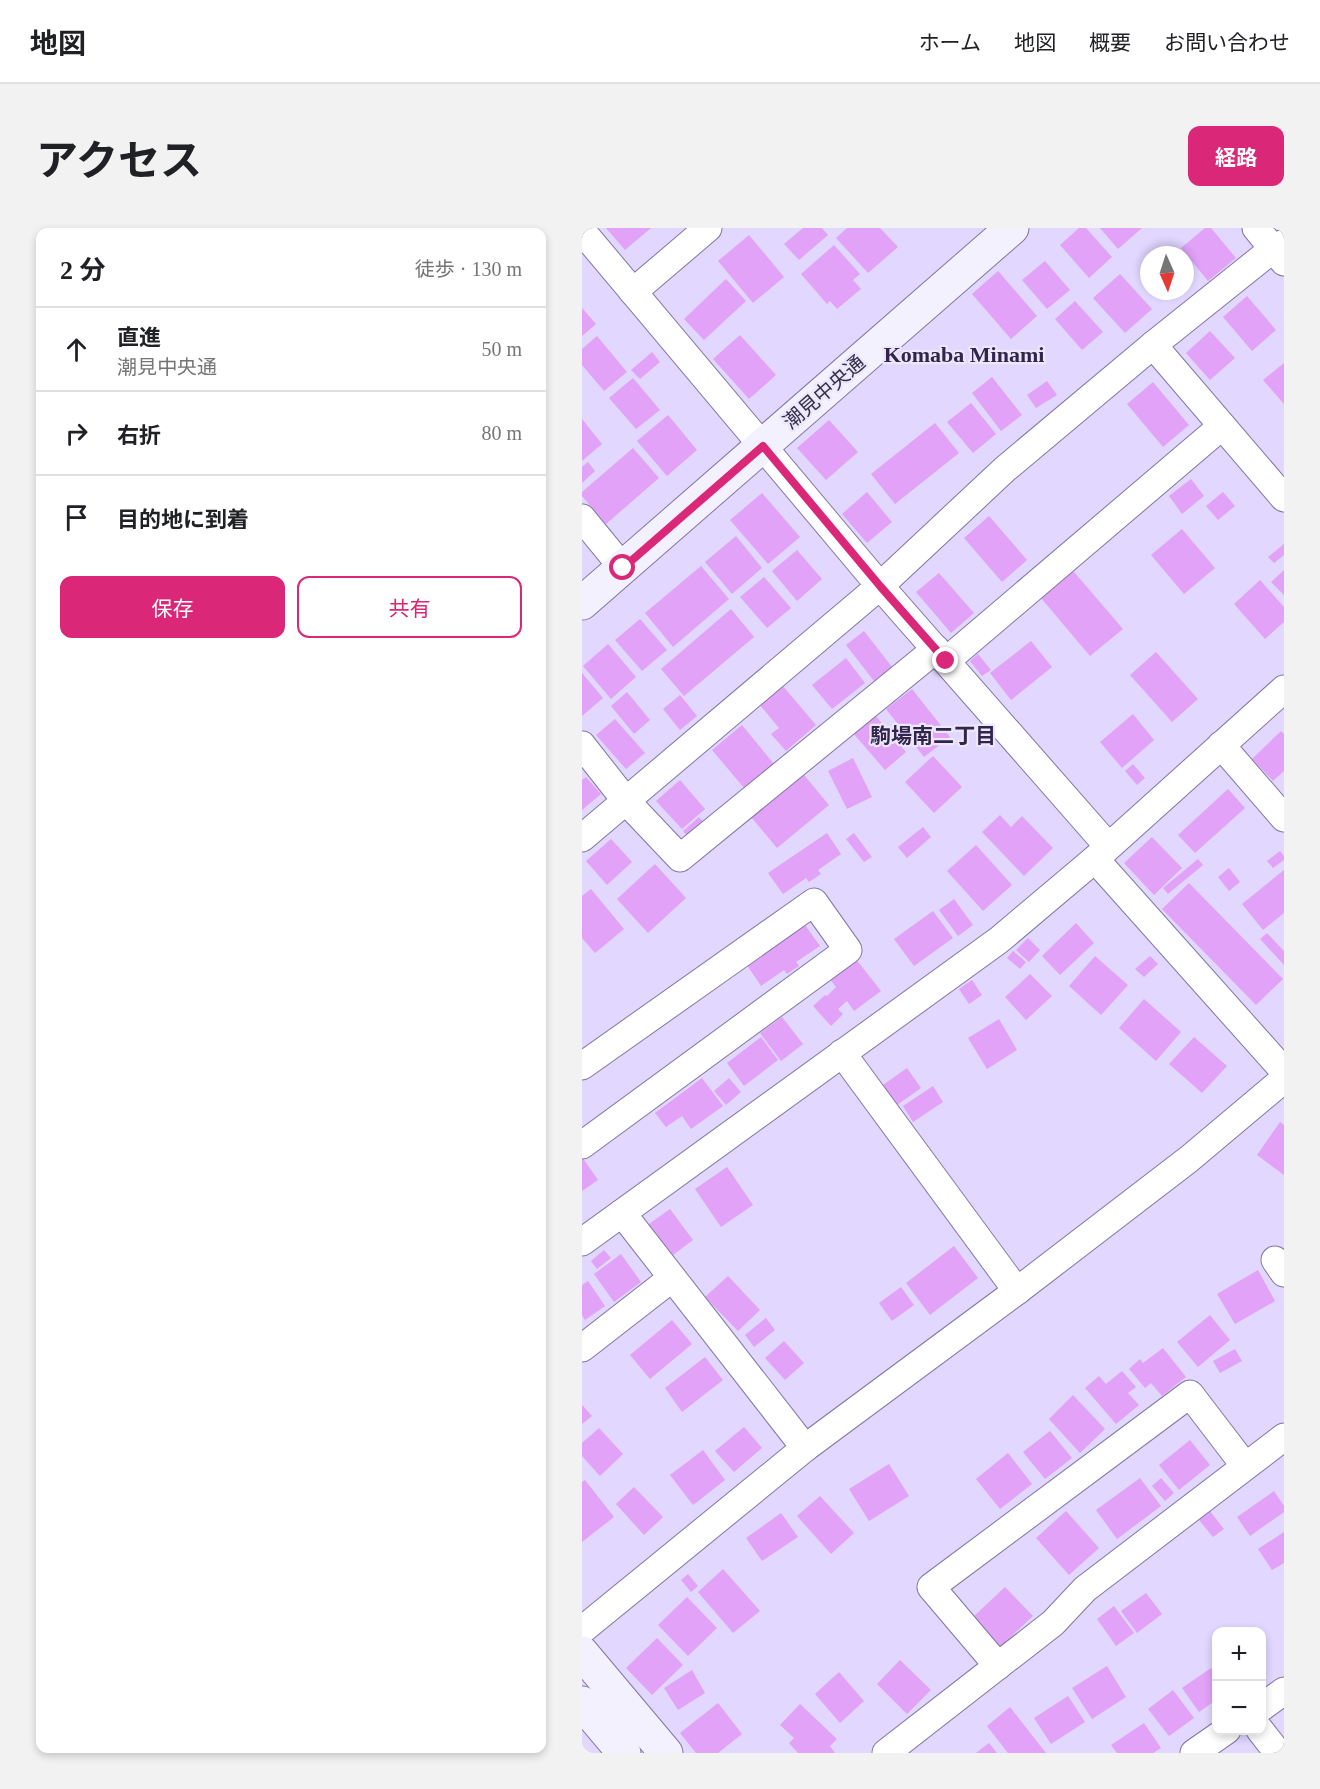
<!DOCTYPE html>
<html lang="ja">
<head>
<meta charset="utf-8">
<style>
  body { margin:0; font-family:"Times New Roman","Noto Sans JP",serif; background:#f2f2f2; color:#202124 }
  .controls { position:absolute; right:18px; bottom:18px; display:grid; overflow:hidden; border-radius:12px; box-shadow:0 3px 9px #0003 }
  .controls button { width:54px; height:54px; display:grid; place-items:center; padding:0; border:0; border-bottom:2px solid #e0e0e0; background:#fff; color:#202124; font:30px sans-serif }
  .compass { position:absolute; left:558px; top:18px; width:54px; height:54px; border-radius:50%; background:#fff; box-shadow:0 3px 9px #0003; rotate:177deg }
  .stop { position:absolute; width:18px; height:18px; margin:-14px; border:4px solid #db2777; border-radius:50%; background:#fff }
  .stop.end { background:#db2777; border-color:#fff; box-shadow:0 2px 6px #0008 }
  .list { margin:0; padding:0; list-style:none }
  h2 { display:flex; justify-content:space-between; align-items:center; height:78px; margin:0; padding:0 24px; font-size:26px }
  h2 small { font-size:20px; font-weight:400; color:#757577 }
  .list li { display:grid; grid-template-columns:39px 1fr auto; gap:18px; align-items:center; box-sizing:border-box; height:84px; padding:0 24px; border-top:2px solid #e0e0e0 }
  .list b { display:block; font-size:22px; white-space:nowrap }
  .list p { margin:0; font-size:20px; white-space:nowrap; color:#757577 }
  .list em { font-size:20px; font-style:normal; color:#757577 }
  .actions { display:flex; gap:12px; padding:18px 24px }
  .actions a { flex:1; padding:14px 0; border:2px solid #db2777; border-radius:12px; text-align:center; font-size:21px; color:#db2777 }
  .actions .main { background:#db2777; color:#fff }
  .icon { flex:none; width:33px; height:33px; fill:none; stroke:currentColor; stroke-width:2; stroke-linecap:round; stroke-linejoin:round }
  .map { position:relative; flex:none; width:702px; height:1525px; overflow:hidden; border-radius:12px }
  header { display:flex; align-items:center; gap:36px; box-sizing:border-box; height:84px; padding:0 30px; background:#fff; border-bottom:2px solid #e0e0e0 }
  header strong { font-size:28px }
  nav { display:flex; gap:33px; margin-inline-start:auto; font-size:21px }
  .intro { display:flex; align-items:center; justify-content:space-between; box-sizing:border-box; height:144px; padding:0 36px }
  h1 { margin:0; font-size:42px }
  .button { padding:15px 27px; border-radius:12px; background:#db2777; color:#fff; font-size:21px; font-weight:700 }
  main { display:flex; gap:36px; padding:0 36px }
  aside { flex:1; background:#fff; border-radius:12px; box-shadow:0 3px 9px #0003 }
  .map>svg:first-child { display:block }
  .building { fill:#e1a2f8 }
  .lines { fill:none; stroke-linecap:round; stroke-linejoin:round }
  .street-casing { stroke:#8276a3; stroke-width:29 }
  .secondary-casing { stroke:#8276a3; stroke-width:35 }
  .street { stroke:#fff; stroke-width:27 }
  .secondary { stroke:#f4f1fe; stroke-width:33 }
  .route { stroke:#db2777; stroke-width:8 }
  .labels { text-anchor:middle; stroke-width:4.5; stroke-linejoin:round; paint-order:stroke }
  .street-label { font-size:20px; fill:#353044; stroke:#ece7fc }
  .neighbourhood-label { font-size:21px; font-weight:bold; fill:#32254c; stroke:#ece7fc }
  .quarter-label { font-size:22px; font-weight:bold; fill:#32254c; stroke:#ece7fc }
</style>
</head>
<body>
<header>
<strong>地図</strong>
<nav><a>ホーム</a><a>地図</a><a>概要</a><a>お問い合わせ</a></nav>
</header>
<div class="intro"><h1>アクセス</h1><a class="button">経路</a></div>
<main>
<aside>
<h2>2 分<small>徒歩 · 130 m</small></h2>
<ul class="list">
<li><svg class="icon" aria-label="ahead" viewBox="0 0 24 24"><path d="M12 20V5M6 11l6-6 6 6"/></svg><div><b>直進</b><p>潮見中央通</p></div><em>50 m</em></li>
<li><svg class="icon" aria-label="right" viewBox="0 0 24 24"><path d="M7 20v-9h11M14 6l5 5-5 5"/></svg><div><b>右折</b></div><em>80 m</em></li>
<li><svg class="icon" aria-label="arrive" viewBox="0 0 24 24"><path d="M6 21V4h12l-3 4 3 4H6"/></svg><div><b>目的地に到着</b></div></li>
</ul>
<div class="actions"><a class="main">保存</a><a>共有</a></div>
</aside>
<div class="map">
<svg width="702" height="1525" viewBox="0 0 702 1525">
  <rect width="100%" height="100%" fill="#e1d7ff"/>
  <g class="building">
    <polygon points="24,0 69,0 43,22"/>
    <polygon points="221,0 240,0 246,7 217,32 202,16"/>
    <polygon points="265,0 298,0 316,19 286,45 254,10"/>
    <polygon points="497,0 504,0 530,29 507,50 478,17"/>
    <polygon points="518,0 560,0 536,21"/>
    <polygon points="623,0 629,0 654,30 626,53 599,20"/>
    <polygon points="167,7 202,49 171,75 136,33"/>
    <polygon points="252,17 278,46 271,52 279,61 255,81 248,73 245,76 219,46"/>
    <polygon points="463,33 488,62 465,81 440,52"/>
    <polygon points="416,43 455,88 429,111 390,66"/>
    <polygon points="538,46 570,81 543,105 511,70"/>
    <polygon points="144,51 164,73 122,112 102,91"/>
    <polygon points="665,68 694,102 670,123 641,89"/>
    <polygon points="493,73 521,104 500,122 473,91"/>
    <polygon points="0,80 14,96 0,108"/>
    <polygon points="628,103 653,130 628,152 604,125"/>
    <polygon points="158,107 194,147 167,171 131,131"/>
    <polygon points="15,108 45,144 22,163 0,137 0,121"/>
    <polygon points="70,124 78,134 58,151 49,142"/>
    <polygon points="702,135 702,176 681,152"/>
    <polygon points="410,149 440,187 419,203 390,165"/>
    <polygon points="51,150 78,182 54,201 27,170"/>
    <polygon points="465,153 475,167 454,180 445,167"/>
    <polygon points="571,154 607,197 581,219 545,176"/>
    <polygon points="389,175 414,206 391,225 365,194"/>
    <polygon points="86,187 115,222 85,248 55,213"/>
    <polygon points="0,191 20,216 0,233"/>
    <polygon points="247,192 276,224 244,252 215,220"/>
    <polygon points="353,195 377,225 313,276 289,246"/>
    <polygon points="51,220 77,250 24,296 0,268 0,264"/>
    <polygon points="6,234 13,243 0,255 0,239"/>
    <polygon points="609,251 622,268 600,286 587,268"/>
    <polygon points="285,264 310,294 285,315 260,286"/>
    <polygon points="641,264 653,278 636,292 624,278"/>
    <polygon points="180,265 218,309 186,336 148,292"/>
    <polygon points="407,288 445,332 420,354 382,310"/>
    <polygon points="600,301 633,340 602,366 569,327"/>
    <polygon points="154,308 180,340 150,366 123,334"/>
    <polygon points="702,316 702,327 692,335 686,329"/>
    <polygon points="215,322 240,351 215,373 190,343"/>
    <polygon points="486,337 541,401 508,428 454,364"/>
    <polygon points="119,338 147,371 91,419 63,385"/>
    <polygon points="702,342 702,367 689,354"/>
    <polygon points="357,345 392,385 369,405 334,364"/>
    <polygon points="182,349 209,380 185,400 158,369"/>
    <polygon points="678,352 702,379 702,394 683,411 652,376"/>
    <polygon points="149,381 172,409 102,468 79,441"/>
    <polygon points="58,391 85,422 60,443 33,412"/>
    <polygon points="282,403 310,439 292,453 264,417"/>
    <polygon points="449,413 470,439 429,472 408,445"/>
    <polygon points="26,416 54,449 29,471 1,438"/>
    <polygon points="574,424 616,471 590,494 548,447"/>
    <polygon points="396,426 409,442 400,448 388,433"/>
    <polygon points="264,430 283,455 250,481 230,457"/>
    <polygon points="0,445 21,470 0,488"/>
    <polygon points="200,457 234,497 204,523 189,506 197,500 177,476"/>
    <polygon points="330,461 368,509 342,529 304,481"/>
    <polygon points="45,464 68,492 52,506 29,478"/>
    <polygon points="98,467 115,488 98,502 81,481"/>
    <polygon points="551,486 572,512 540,540 518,514"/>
    <polygon points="293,487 324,524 303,542 271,505"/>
    <polygon points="33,491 63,525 44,541 14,507"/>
    <polygon points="160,497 192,536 163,561 130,522"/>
    <polygon points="699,503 702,506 702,543 691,553 670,531"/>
    <polygon points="351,528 380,559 352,585 323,554"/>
    <polygon points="271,530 290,569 265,581 246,543"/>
    <polygon points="551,536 563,550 555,557 543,543"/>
    <polygon points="217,541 247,577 195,620 165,584"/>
    <polygon points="4,549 19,566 0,582 0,552"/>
    <polygon points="98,552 123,581 100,601 74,573"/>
    <polygon points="646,561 663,580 613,625 596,607"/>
    <polygon points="418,587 429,599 440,588 471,620 442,648 400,604"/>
    <polygon points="117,589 125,598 109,612 101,603"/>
    <polygon points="341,599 349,609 325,630 316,619"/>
    <polygon points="245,605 259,626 236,642 239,646 227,654 224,650 201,666 186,645"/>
    <polygon points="272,605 290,629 282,634 264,611"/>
    <polygon points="570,609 600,640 572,667 542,635"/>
    <polygon points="29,611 50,634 25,657 4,633"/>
    <polygon points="394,617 430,657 401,683 365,643"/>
    <polygon points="698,623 702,628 702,632 691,640 685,633"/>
    <polygon points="616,631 621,637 586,666 581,660"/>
    <polygon points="73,636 104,670 66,705 35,671"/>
    <polygon points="647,640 658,654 647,663 636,649"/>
    <polygon points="702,642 702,685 681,702 660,676"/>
    <polygon points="607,655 701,751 674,777 580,681"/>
    <polygon points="9,661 42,701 13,725 0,710 0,668"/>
    <polygon points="372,671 391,697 376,708 357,682"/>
    <polygon points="351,683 371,710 332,738 312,711"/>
    <polygon points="494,695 512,715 478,747 460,728"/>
    <polygon points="223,697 238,718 214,734 217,738 205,746 202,742 179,758 165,737"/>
    <polygon points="685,705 702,723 702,737 678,711"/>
    <polygon points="446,710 458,722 447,734 434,722"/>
    <polygon points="431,723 444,734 438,741 425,730"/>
    <polygon points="513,728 546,757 519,787 487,758"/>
    <polygon points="568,728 576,736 562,749 553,741"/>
    <polygon points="273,730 299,763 272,783 265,773 256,781 261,786 249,798 231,778 243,767 245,768 254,759 247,750"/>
    <polygon points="448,746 470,768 444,792 423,769"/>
    <polygon points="390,752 400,767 387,776 377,761"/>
    <polygon points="562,771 599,804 574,833 537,800"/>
    <polygon points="200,789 221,816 199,833 178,805"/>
    <polygon points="417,791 435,822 405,841 386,810"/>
    <polygon points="179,809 196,832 162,858 145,835"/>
    <polygon points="612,809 645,838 620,865 587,836"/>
    <polygon points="325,840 339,860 315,877 301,857"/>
    <polygon points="120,850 141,878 109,901 100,888 84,899 73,885"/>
    <polygon points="147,850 159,864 144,877 132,863"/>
    <polygon points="351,858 361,874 331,894 321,878"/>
    <polygon points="698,894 702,897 702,947 675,927"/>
    <polygon points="0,929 16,952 0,963"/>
    <polygon points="145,939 171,977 139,999 113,961"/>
    <polygon points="88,981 111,1012 91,1027 67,996"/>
    <polygon points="372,1018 396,1050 348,1087 324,1055"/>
    <polygon points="22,1022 29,1030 15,1041 9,1033"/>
    <polygon points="39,1026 59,1054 32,1074 12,1046"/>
    <polygon points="676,1042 693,1073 653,1096 635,1066"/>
    <polygon points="146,1048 178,1082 156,1103 123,1069"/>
    <polygon points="6,1053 23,1078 3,1092 0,1087 0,1057"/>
    <polygon points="319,1059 332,1077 310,1093 297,1075"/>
    <polygon points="628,1087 648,1112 616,1139 595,1114"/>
    <polygon points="184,1090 193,1102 172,1119 163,1107"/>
    <polygon points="90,1092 110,1116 68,1151 48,1127"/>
    <polygon points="202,1113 222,1135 203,1152 183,1130"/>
    <polygon points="581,1120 604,1149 580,1168 569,1155 563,1160 547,1141 558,1131 561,1135"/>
    <polygon points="653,1121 660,1133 638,1145 631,1133"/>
    <polygon points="123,1129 141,1152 100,1184 83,1160"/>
    <polygon points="540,1143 554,1159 546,1165 557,1177 534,1196 503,1160 517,1148 524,1156"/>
    <polygon points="491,1167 523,1201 498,1225 467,1191"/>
    <polygon points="0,1177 10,1188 0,1196"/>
    <polygon points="162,1199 180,1220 152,1244 133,1223"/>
    <polygon points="17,1200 41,1226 18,1248 0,1228 0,1215"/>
    <polygon points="468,1203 490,1230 463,1251 441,1224"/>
    <polygon points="608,1212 628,1237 597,1262 577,1237"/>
    <polygon points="121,1222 143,1252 111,1277 88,1247"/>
    <polygon points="426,1225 450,1256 418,1281 394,1251"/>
    <polygon points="307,1236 327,1268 287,1293 267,1261"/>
    <polygon points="558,1250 579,1278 535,1311 514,1282"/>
    <polygon points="579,1250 592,1265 583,1273 570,1258"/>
    <polygon points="3,1252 32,1289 0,1314 0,1254"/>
    <polygon points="52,1259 81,1289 62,1307 34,1276"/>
    <polygon points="692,1263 702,1278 702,1284 668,1308 655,1289"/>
    <polygon points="238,1268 272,1305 249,1326 215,1288"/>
    <polygon points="484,1283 517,1320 487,1347 454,1310"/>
    <polygon points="628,1283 642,1301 631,1309 617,1292"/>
    <polygon points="199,1285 216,1309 180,1333 164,1310"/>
    <polygon points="702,1304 702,1335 690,1342 676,1321"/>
    <polygon points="141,1341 178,1383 151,1405 116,1364"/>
    <polygon points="106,1346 116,1358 109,1364 99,1352"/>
    <polygon points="423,1359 451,1388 417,1420 390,1390"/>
    <polygon points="564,1365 580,1386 555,1405 539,1383"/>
    <polygon points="105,1369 135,1400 106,1428 76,1397"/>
    <polygon points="532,1378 552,1405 534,1418 515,1391"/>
    <polygon points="75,1410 101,1437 70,1467 44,1440"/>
    <polygon points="318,1432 349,1462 325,1486 295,1456"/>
    <polygon points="525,1438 544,1469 510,1491 490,1460"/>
    <polygon points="629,1440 634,1448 634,1472 617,1484 600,1460"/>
    <polygon points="110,1442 123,1465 96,1482 82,1460"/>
    <polygon points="257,1444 282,1473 258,1495 233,1466"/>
    <polygon points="591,1462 612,1490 587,1508 566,1481"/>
    <polygon points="486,1468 503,1494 469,1516 452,1490"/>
    <polygon points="136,1475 160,1506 136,1525 114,1525 98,1505"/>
    <polygon points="218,1476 255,1511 248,1518 253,1525 216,1525 207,1515 212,1510 198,1497"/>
    <polygon points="428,1479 464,1525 426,1525 405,1498"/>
    <polygon points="562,1495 579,1520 571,1525 535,1525 529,1517"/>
    <polygon points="407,1515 415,1525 394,1525"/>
  </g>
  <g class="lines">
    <defs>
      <g id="street">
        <polyline points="674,0 702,34"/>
        <polyline points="0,3 298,358 526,618"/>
        <polyline points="51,64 126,0"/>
        <polyline points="571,117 702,270"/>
        <polyline points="0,290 41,340"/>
        <polyline points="364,433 640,198"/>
        <polyline points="0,517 44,573 98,630 354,421"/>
        <polyline points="639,517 702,590"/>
        <polyline points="0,610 298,358 423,241 571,117 691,21 702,15"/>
        <polyline points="513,631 702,843"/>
        <polyline points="260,825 435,1063"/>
        <polyline points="0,838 232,674 266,722 0,917"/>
        <polyline points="40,985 223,1220"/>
        <polyline points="0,1014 417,712 513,631 702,461"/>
        <polyline points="693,1032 702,1045"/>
        <polyline points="0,1120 90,1050"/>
        <polyline points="0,1402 223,1220 435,1063 607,931 702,851"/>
        <polyline points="416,1438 349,1359 608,1166 663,1238"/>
        <polyline points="680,1479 702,1463"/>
        <polyline points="678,1502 696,1525"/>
        <polyline points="304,1525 471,1395 503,1361 702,1209"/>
        <polyline points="612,1525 645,1502"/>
      </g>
      <g id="secondary">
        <polyline points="0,375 430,0"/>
        <polyline points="0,1425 84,1525"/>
        <polyline points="0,1475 42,1525"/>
      </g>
    </defs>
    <use href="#street" class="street-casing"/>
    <use href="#secondary" class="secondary-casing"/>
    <use href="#street" class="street"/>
    <use href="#secondary" class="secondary"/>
  </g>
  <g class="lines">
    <polyline class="route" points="41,340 181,218 298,358 364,433"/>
  </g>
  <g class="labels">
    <g class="street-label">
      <text transform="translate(242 164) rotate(-41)" y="7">潮見中央通</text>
    </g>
    <g class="neighbourhood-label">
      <text x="351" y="515">駒場南二丁目</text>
    </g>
    <g class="quarter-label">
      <text x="382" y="134">Komaba Minami</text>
    </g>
  </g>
</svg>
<div class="controls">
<button>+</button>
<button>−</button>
</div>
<svg class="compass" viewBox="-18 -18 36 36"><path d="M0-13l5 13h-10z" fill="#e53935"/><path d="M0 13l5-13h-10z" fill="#757577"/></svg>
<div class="stop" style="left:41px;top:340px"></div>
<div class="stop end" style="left:364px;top:433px"></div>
</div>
</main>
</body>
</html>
